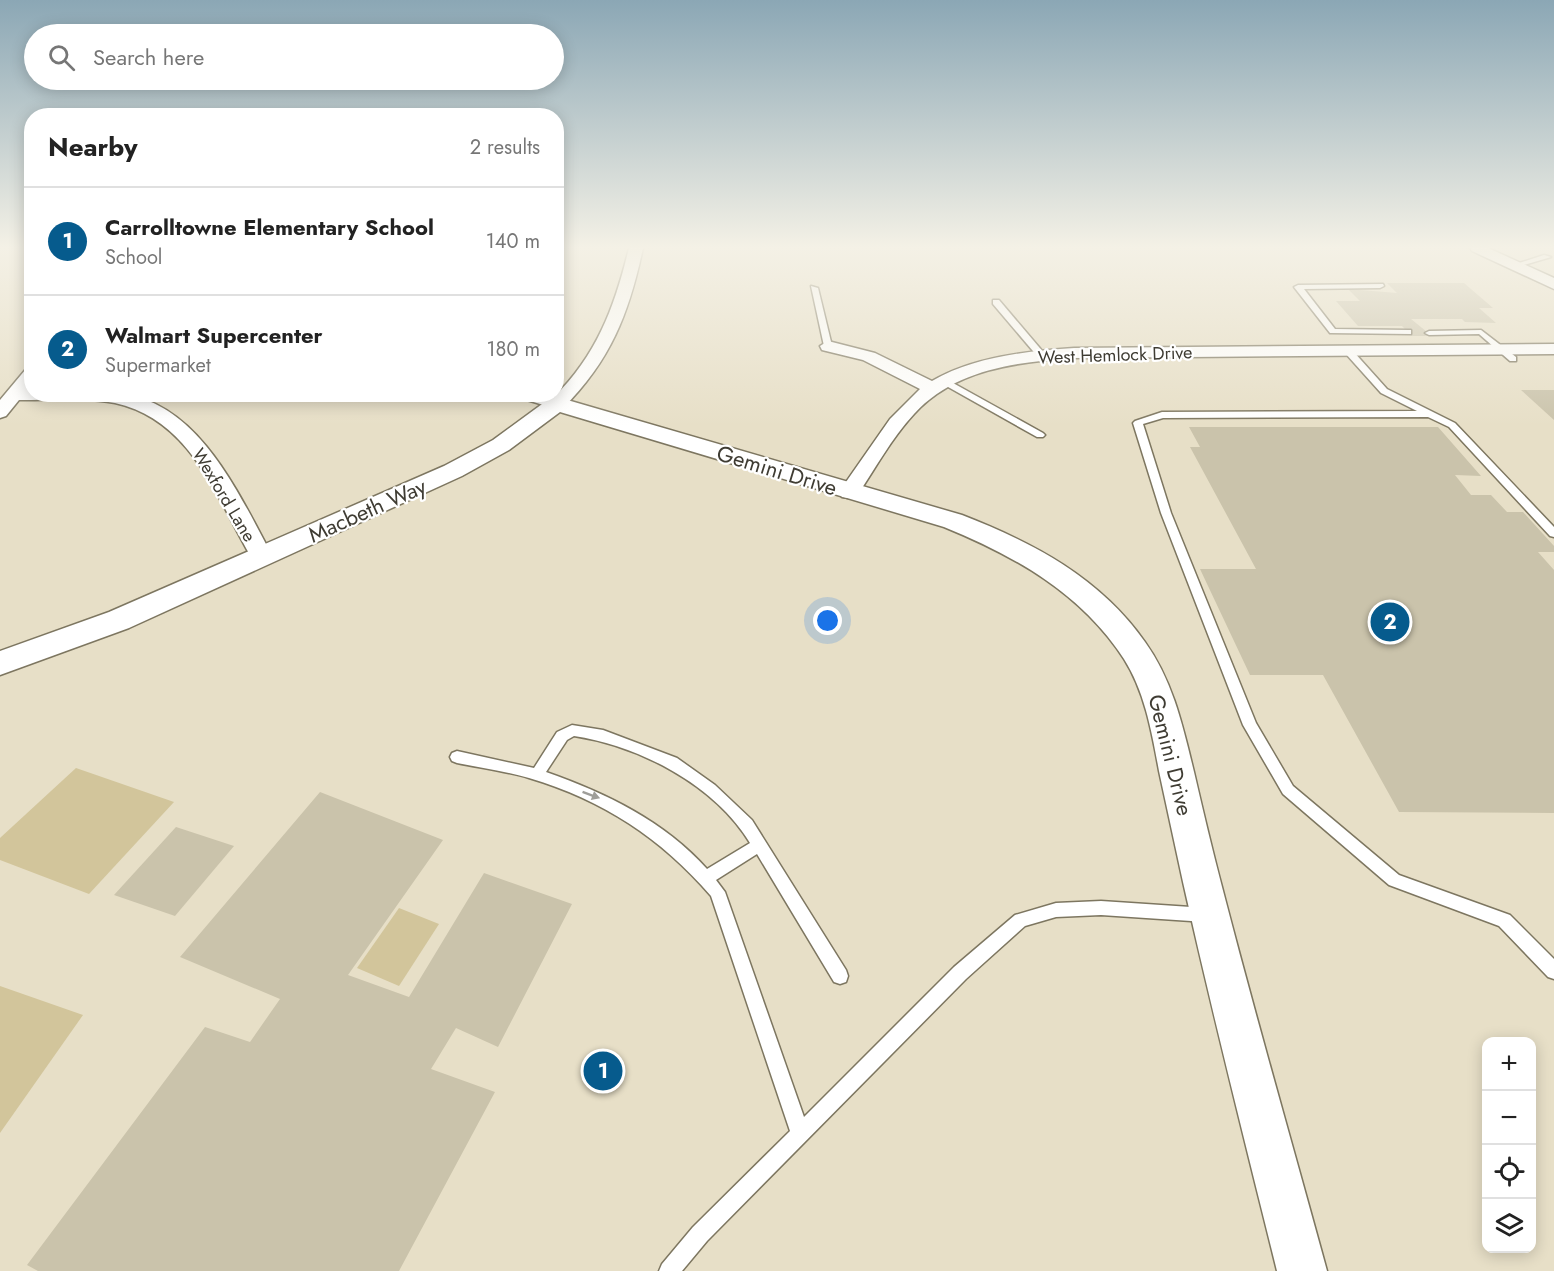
<!DOCTYPE html>
<html lang="en">
<head>
<meta charset="utf-8">
<style>
  body { margin:0; font-family:Jost,sans-serif; background:#f2f2f2; color:#222 }
  .controls { position:absolute; right:18px; bottom:18px; display:grid; overflow:hidden; border-radius:12px; box-shadow:0 3px 15px #0003 }
  .controls button { width:54px; height:54px; display:grid; place-items:center; padding:0; border:0; border-bottom:2px solid #e0e0e0; background:#fff; color:#222; font:30px sans-serif }
  .you { position:absolute; left:828px; top:621px; width:21px; height:21px; margin:-15px; border:4px solid #fff; border-radius:50%; background:#1a73e8; box-shadow:0 0 0 9px #1a73e833 }
  .badge { display:grid; place-items:center; width:39px; height:39px; border-radius:50%; background:#065b8d; color:#fff; font-size:20px; font-weight:700 }
  .pin { position:absolute; translate:-50% -50%; border:3px solid #fff; box-shadow:0 2px 6px #0006 }
  .list { margin:0; padding:0; list-style:none }
  h2 { display:flex; justify-content:space-between; align-items:center; height:78px; margin:0; padding:0 24px; font-size:26px }
  h2 small { font-size:20px; font-weight:400; color:#767676 }
  .list li { display:grid; grid-template-columns:39px 1fr auto; gap:18px; align-items:center; box-sizing:border-box; height:108px; padding:0 24px; border-top:2px solid #e0e0e0 }
  .list b { display:block; font-size:22px; white-space:nowrap }
  .list p { margin:0; font-size:20px; white-space:nowrap; color:#767676 }
  .list em { font-size:20px; font-style:normal; color:#767676 }
  .icon { flex:none; width:33px; height:33px; fill:none; stroke:currentColor; stroke-width:2; stroke-linecap:round; stroke-linejoin:round }
  .map { position:relative; flex:none; width:1554px; height:1271px; overflow:hidden }
  .search { position:absolute; background:#fff; box-shadow:0 3px 15px #0003; left:24px; top:24px; width:540px; height:66px; display:flex; align-items:center; gap:15px; box-sizing:border-box; padding:0 21px; border-radius:33px; color:#767676; font-size:22px }
  .panel { position:absolute; background:#fff; box-shadow:0 3px 15px #0003; left:24px; top:108px; width:540px; height:294px; border-radius:24px }
  .map>svg:first-child { display:block }
  .green { fill:#d2c59b }
  .building { fill:#cac3ab }
  .lines { fill:none; stroke-linecap:round; stroke-linejoin:round }
  .service-casing { stroke:#7d7660; stroke-width:3 }
  .minor-casing { stroke:#7d7660; stroke-width:3 }
  .tertiary-casing { stroke:#7d7660; stroke-width:3 }
  .service { fill:#fff; fill-rule:evenodd }
  .minor { fill:#fff; fill-rule:evenodd }
  .tertiary { fill:#fff; fill-rule:evenodd }
  .oneway { fill:#9f9e99 }
  .labels { text-anchor:middle; stroke-width:4.5; stroke-linejoin:round; paint-order:stroke }
  .far-street-label { font-size:18px; fill:#3f3c33; stroke:#fff }
  .street-label { font-size:22px; fill:#3f3c33; stroke:#fff }
</style>
</head>
<body>
<div class="map">
<svg width="1554" height="1271" viewBox="0 0 1554 1271">
  <rect width="100%" height="100%" fill="#e7dfc7"/>
  <g class="green">
    <polygon points="76,768 174,802 89,894 0,860 0,838"/>
    <polygon points="399,908 439,924 399,986 357,968"/>
    <polygon points="0,986 83,1015 0,1133"/>
  </g>
  <g class="building">
    <polygon points="1387,283 1464,283 1493,308 1479,308 1496,323 1465,322 1462,319 1411,319 1432,336 1412,336 1402,326 1358,326 1336,301 1360,301 1348,289 1397,293"/>
    <polygon points="1521,390 1554,390 1554,420"/>
    <polygon points="1189,427 1438,427 1481,476 1455,475 1471,495 1491,495 1507,512 1523,512 1554,546 1554,552 1538,552 1554,570 1554,813 1399,812 1323,675 1250,675 1200,569 1256,569 1190,447 1200,447"/>
    <polygon points="320,792 443,840 348,975 409,997 484,873 572,904 498,1047 456,1028 431,1069 495,1092 399,1271 38,1271 27,1265 205,1027 250,1042 280,999 180,957"/>
    <polygon points="176,827 234,846 175,916 114,895"/>
  </g>
  <g class="lines">
    <defs>
      <g id="service">
        <polygon points="1544,255 1551,257 1517,267 1513,265"/>
        <polygon points="1383,284 1384,286 1380,288 1304,289 1335,329 1408,330 1411,330 1411,334 1330,333 1294,287 1298,285"/>
        <polygon points="811,286 818,288 832,346 831,348 824,346"/>
        <polygon points="993,300 999,300 1044,353 1044,357 1038,357 993,304"/>
        <polygon points="1481,330 1516,357 1516,361 1510,361 1479,334 1429,335 1425,333 1429,331"/>
        <polygon points="1349,349 1352,350 1387,389 1455,423 1554,527 1554,537 1550,536 1449,427 1428,417 1163,418 1143,424 1171,513 1256,723 1293,786 1399,875 1510,915 1554,959 1554,979 1548,977 1499,926 1389,885 1283,794 1243,725 1161,513 1133,423 1135,421 1162,412 1417,411 1381,393 1346,354 1345,352"/>
        <polygon points="944,378 1043,433 1045,435 1043,437 1037,437 941,383 941,379"/>
        <path d="M572,725L603,730L677,758L715,785L752,820L846,970L848,976L846,982L840,984L834,982L757,854L716,880L725,892L804,1117L954,967L1015,915L1056,903L1101,901L1206,908L1211,910L1214,915L1211,920L1206,922L1101,915L1056,917L1025,926L966,979L707,1241L682,1271H659L662,1264L693,1227L790,1131L711,896C661,838 603,800 529,778C505,771 481,768 457,763L452,761L450,757L452,753L457,751L534,768L557,732ZM574,736C639,746 714,784 750,843L707,869C664,821 606,793 546,772L567,740Z"/>
      </g>
      <g id="minor">
        <path d="M629,248H643C629,313 611,360 563,408L557,409L520,398L517,394H546L554,397C597,355 615,306 629,248Z"/>
        <polygon points="1470,248 1488,248 1554,278 1554,289 1472,251"/>
        <path d="M828,341L875,353L932,381C973,357 1027,351 1074,348L1554,344V354L1074,358C1017,362 955,369 914,414C891,439 875,469 856,497L849,498L842,497L839,492L890,419L920,389L863,360L822,350L820,346Z"/>
        <path d="M32,368V385L28,390H32V394C61,394 94,391 123,394C201,405 240,497 273,557L270,562L262,565L254,562C218,502 193,420 115,403C84,397 50,400 19,400L6,416L0,418V400L26,369Z"/>
      </g>
      <path id="tertiary" d="M557,397L962,515C1034,543 1100,578 1145,642C1173,681 1183,727 1194,772C1203,811 1212,849 1222,887C1255,1015 1292,1143 1327,1271H1277C1245,1142 1212,1012 1183,882C1175,845 1167,808 1159,771C1152,733 1145,692 1124,659C1081,593 1015,556 944,527L560,412L509,450L462,476L129,628L0,675V651L109,612L444,466L493,440L549,399Z"/>
    </defs>
    <use href="#service" class="service-casing"/>
    <use href="#minor" class="minor-casing"/>
    <use href="#tertiary" class="tertiary-casing"/>
    <use href="#service" class="service"/>
    <use href="#minor" class="minor"/>
    <use href="#tertiary" class="tertiary"/>
  </g>
  <defs><path id="oneway-solid" d="M-6-.8H1V-3.2L6.5 0L1 3.2V.8H-6Z" transform="scale(1.5)"/></defs>
  <use class="oneway" href="#oneway-solid" transform="translate(591 795) rotate(20)"/>
  <linearGradient id="sky" x2="0" y2="1"><stop stop-color="#8ba7b5"/><stop offset="0.58" stop-color="#f4f1e6"/><stop offset="1" stop-color="#f4f1e6" stop-opacity="0"/></linearGradient>
  <rect width="1554" height="426" fill="url(#sky)"/>
  <g class="labels">
    <g class="far-street-label">
      <text transform="translate(1115 355) rotate(-2)" y="6">West Hemlock Drive</text>
      <text transform="translate(224 495) rotate(59)" y="6">Wexford Lane</text>
    </g>
    <g class="street-label">
      <text transform="translate(777 470) rotate(17)" y="8">Gemini Drive</text>
      <text transform="translate(367 510) rotate(-24)" y="8">Macbeth Way</text>
      <text transform="translate(1171 755) rotate(76)" y="8">Gemini Drive</text>
    </g>
  </g>
</svg>
<div class="controls">
<button>+</button>
<button>−</button>
<button><svg class="icon" aria-label="locate" viewBox="0 0 24 24"><circle cx="12" cy="12" r="6"/><path d="M12 2v4M12 18v4M2 12h4M18 12h4"/></svg></button>
<button><svg class="icon" aria-label="layers" viewBox="0 0 24 24"><path d="M12 4l9 5-9 5-9-5zM3 14l9 5 9-5"/></svg></button>
</div>
<div class="you"></div>
<div class="pin badge" style="left:603px;top:1071px">1</div>
<div class="pin badge" style="left:1390px;top:622px">2</div>
<div class="search"><svg class="icon" aria-label="search" viewBox="0 0 24 24"><circle cx="10" cy="10" r="6"/><path d="M15 15l6 6"/></svg>Search here</div>
<section class="panel">
<h2>Nearby<small>2 results</small></h2>
<ul class="list">
<li><span class="badge">1</span><div><b>Carrolltowne Elementary School</b><p>School</p></div><em>140 m</em></li>
<li><span class="badge">2</span><div><b>Walmart Supercenter</b><p>Supermarket</p></div><em>180 m</em></li>
</ul>
</section>
</div>
</body>
</html>
